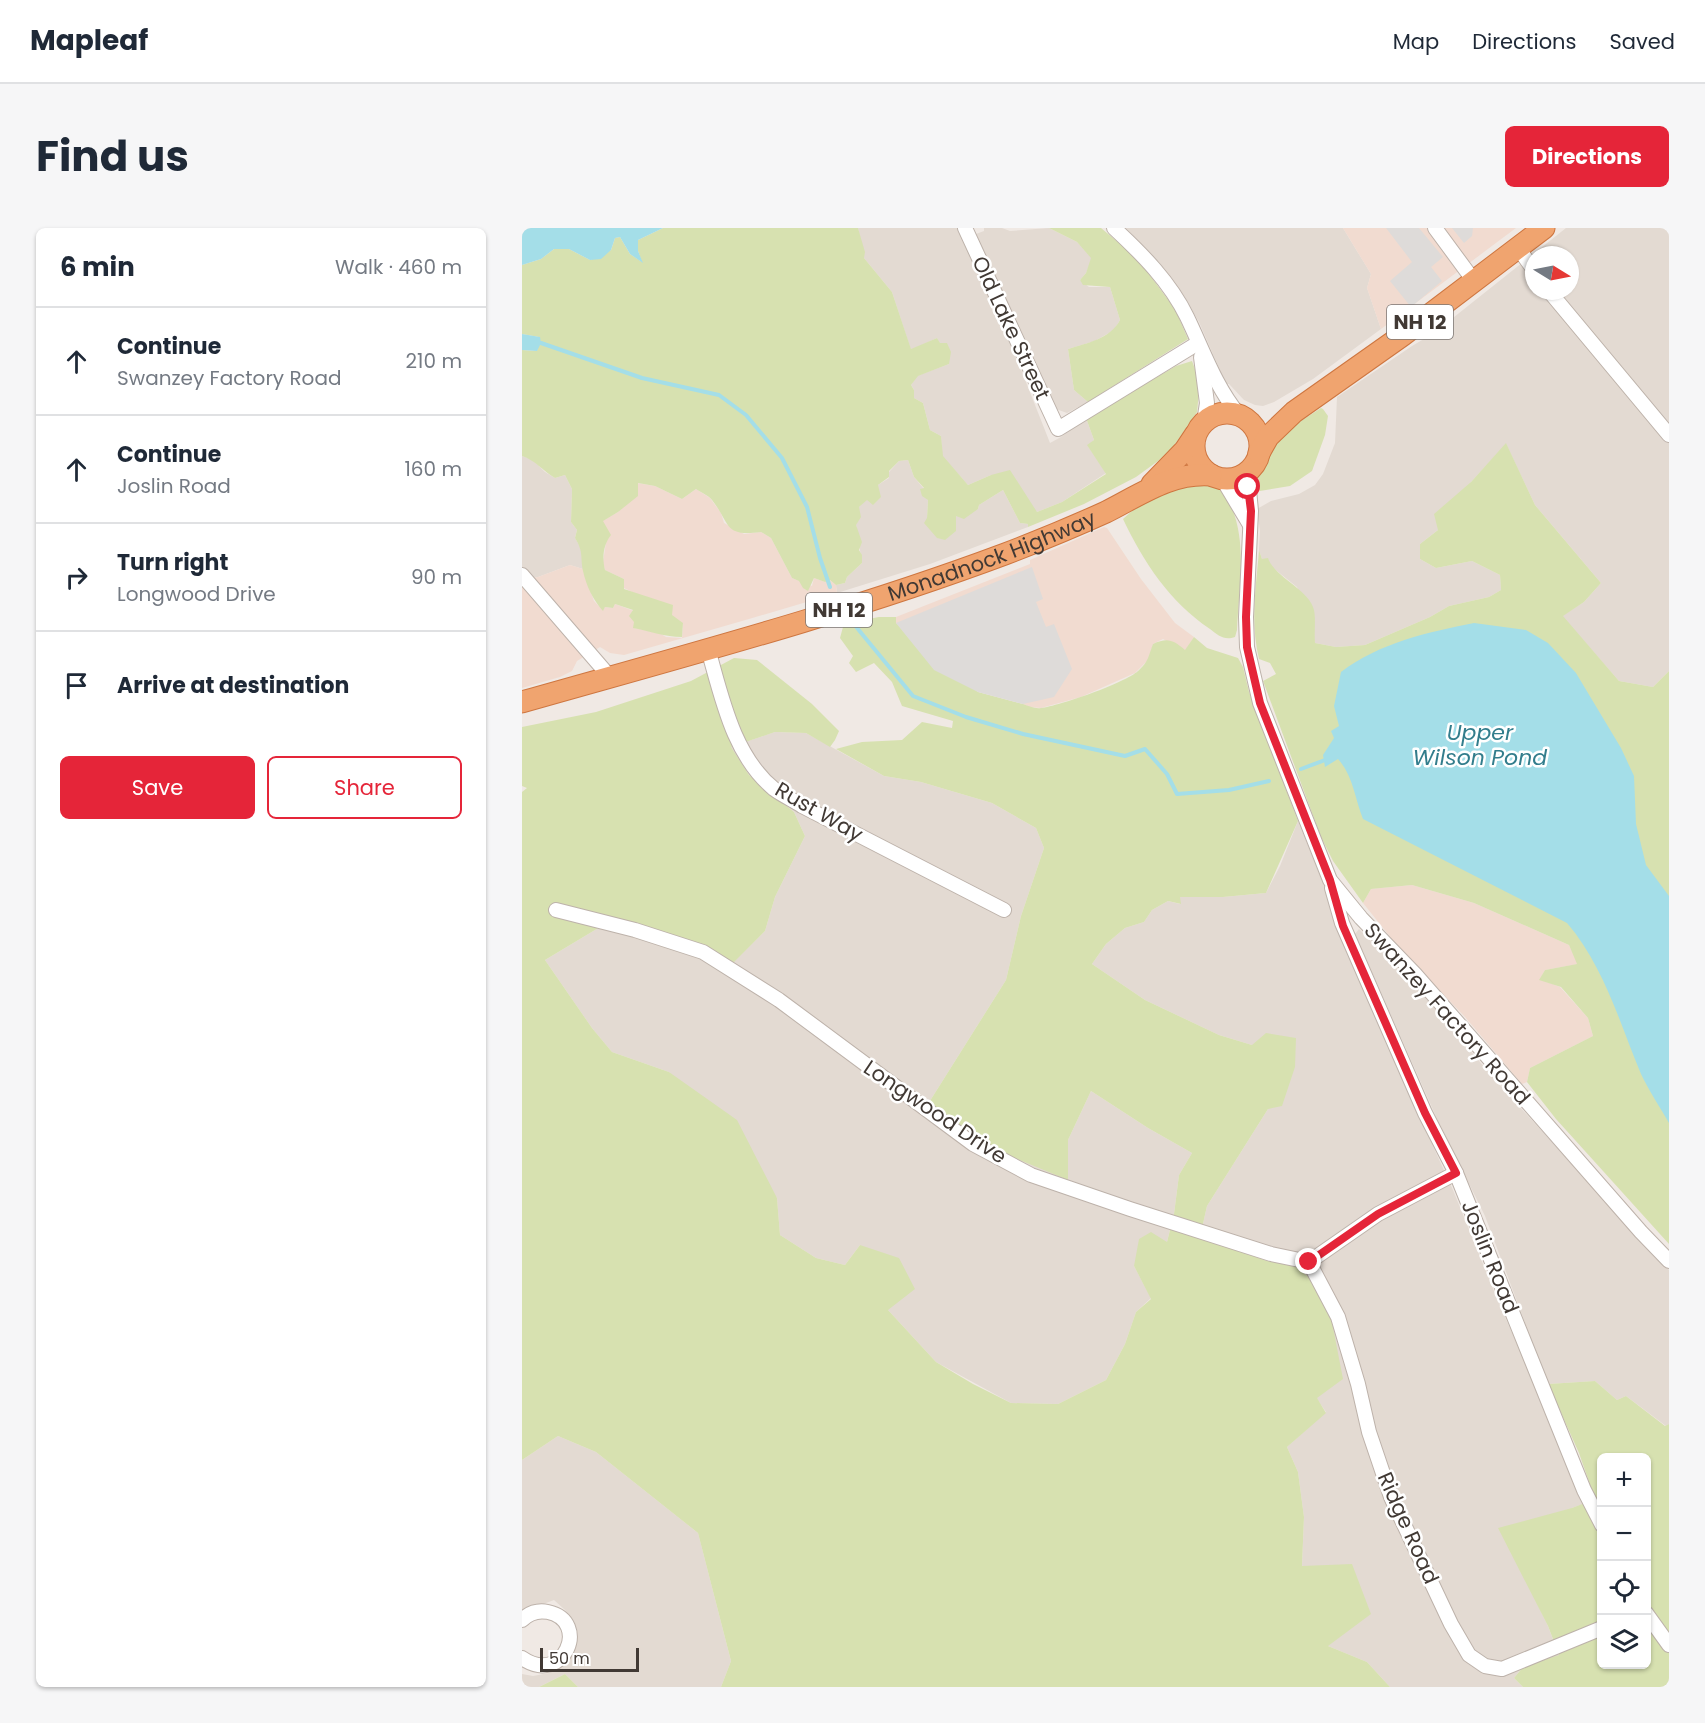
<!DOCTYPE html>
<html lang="en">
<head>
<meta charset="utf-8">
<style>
  body { margin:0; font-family:Poppins,sans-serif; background:#f6f6f7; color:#1f2937 }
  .controls { position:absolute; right:18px; bottom:18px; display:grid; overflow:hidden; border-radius:9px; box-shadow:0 2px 4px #0004 }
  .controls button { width:54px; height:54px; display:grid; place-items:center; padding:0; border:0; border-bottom:2px solid #e0e1e3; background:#fff; color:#1f2937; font:30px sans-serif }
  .compass { position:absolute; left:1003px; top:18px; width:54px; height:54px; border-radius:50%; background:#fff; box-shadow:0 2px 4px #0004; rotate:100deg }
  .scale { position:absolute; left:18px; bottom:15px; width:99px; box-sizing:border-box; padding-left:6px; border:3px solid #413934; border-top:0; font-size:16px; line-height:21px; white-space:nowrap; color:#413934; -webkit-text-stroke:4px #fff; paint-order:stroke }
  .stop { position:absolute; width:18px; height:18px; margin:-14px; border:4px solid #e52539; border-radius:50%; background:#fff }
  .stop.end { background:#e52539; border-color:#fff; box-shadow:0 2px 6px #0008 }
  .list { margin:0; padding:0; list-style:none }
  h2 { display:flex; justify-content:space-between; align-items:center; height:78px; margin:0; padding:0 24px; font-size:26px }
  h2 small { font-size:20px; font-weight:400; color:#747a83 }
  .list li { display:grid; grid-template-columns:39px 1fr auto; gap:18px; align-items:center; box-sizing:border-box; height:108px; padding:0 24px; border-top:2px solid #e0e1e3 }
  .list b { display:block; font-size:22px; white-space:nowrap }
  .list p { margin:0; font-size:20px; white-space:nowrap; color:#747a83 }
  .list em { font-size:20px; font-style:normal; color:#747a83 }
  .actions { display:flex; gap:12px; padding:18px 24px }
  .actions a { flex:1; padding:14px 0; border:2px solid #e52539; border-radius:9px; text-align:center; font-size:21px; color:#e52539 }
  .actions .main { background:#e52539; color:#fff }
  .icon { flex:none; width:33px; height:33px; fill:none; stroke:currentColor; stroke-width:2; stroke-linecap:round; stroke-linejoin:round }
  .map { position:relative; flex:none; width:1147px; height:1459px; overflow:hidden; border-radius:9px }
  header { display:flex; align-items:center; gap:36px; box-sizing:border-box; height:84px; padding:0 30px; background:#fff; border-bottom:2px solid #e0e1e3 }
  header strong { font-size:28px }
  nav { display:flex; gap:33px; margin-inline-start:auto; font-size:21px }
  .intro { display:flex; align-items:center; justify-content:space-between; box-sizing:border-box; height:144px; padding:0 36px }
  h1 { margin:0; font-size:42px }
  .button { padding:15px 27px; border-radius:9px; background:#e52539; color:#fff; font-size:21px; font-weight:700 }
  main { display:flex; gap:36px; padding:0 36px }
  aside { flex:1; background:#fff; border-radius:9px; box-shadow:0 2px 4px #0004 }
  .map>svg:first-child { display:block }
  .residential { fill:#e3dad2; fill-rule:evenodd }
  .commercial { fill:#f1dbd0 }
  .green { fill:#d7e1b0; fill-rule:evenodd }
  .parking { fill:#dedbd9 }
  .water { fill:#a4dee8 }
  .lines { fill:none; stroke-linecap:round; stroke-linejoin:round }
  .stream { stroke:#a4dee8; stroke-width:4 }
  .minor-casing { stroke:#bdb2aa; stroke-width:16 }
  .highway-casing { stroke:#ce7640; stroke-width:23 }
  .minor { stroke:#fff; stroke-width:14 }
  .highway { stroke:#f0a46f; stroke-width:21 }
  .route { stroke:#e52539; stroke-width:8 }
  .labels { text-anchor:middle; stroke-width:5; stroke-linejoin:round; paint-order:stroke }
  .shield { fill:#fff; stroke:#7a7471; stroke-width:1.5 }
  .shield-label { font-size:20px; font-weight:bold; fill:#413934 }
  .street-label { font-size:21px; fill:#413934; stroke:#fff }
  .water-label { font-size:22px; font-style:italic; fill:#327d8c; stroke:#fff }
</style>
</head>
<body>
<header>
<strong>Mapleaf</strong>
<nav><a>Map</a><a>Directions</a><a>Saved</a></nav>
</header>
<div class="intro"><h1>Find us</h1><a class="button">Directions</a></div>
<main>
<aside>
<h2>6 min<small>Walk · 460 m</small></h2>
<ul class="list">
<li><svg class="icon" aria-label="ahead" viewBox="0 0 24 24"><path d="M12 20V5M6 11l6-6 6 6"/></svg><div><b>Continue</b><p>Swanzey Factory Road</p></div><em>210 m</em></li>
<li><svg class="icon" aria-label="ahead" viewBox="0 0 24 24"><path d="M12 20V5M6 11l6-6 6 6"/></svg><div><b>Continue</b><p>Joslin Road</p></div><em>160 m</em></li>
<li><svg class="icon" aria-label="right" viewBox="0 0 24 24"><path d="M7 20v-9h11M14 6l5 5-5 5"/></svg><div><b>Turn right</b><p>Longwood Drive</p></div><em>90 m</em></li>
<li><svg class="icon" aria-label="arrive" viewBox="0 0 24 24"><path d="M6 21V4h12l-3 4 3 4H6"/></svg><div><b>Arrive at destination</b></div></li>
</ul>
<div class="actions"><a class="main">Save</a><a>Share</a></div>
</aside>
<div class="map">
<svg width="1147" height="1459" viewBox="0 0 1147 1459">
  <rect width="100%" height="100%" fill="#f0e9e4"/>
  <g class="residential">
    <polygon points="336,0 436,0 485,106 528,215 539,209 564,190 572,212 566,218 584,245 540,274 515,284 469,247 446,257 420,228 419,208 408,202 401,175 392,170 392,162 389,157 395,148 427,136 415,110 389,122 370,64 342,30"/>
    <polygon points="462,0 480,0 488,3 527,0 555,14 570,30 564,45 558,52 567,59 588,59 598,92 592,102 573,113 546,121 552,162 566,174 545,185 534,181 521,159 454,6 462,3"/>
    <polygon points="604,0 821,0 849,46 845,60 859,101 791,151 752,174 741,178 733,177 722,172 707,156 704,156 677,94 662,68 637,34"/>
    <path d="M1044,0H1147V443L1131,459L1097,453L1040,388L1062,374L1079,355L1013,277L984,216L949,254L916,302L898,316V331L914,340L950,333L978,347L979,362L967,369L927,378L908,389L843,417L814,419L793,415L775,359L740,331L737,322L738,303L735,281L749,273L777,266L793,257L801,246L813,215L815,169L890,118L912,105ZM1012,27H1048V63H1012Z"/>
    <polygon points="0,228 10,231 23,244 33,250 43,247 50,261 49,294 55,302 53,310 60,322 61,341 48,337 16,349 0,352"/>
    <polygon points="386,232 392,249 402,261 406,272 405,290 433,296 434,288 456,281 457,277 481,262 498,295 506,296 506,299 408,336 315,365 314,357 323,355 325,349 340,335 334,297 337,279 356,257 367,250 367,244 377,233"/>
    <polygon points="253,504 284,505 362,548 399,554 470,575 514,600 522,620 499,688 484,752 406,876 545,952 546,912 569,863 626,900 670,925 657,947 652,986 645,1014 612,1038 629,1070 614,1084 603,1116 584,1152 536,1176 489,1175 414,1134 366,1082 338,1017 323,1037 294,1030 258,1007 255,970 147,844 90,824 70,800 23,732 93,690 210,735 243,703 253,669 283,608 272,584 227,547 208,519"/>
    <polygon points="776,593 883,857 931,962 974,1068 1064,1275 1050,1280 1005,1355 1026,1398 1037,1428 1001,1439 992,1450 1001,1459 868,1459 845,1434 806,1418 780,1339 782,1289 776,1244 765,1219 804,1184 795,1171 766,1033 745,1033 678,1009 685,978 746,881 730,817 697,807 623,772 570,736 584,716 603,700 622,694 630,682 646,673 658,676 658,669 701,669 744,665 758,638"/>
    <polygon points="837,701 901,767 975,854 1147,1042 1147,1196 1144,1198 1104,1168 1095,1172 1073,1153 1026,1156 963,988 916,893 833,706"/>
    <polygon points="36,1208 74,1224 176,1305 209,1433 199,1459 56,1459 43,1446 17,1459 0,1459 0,1446 11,1448 27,1445 41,1438 50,1426 54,1409 51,1394 43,1382 32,1372 0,1384 0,1232"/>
  </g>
  <g class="commercial">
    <polygon points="821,0 994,0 859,101 845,60 849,46"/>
    <polygon points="115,255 133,258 160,271 174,261 188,270 199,285 202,295 222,306 239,304 249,310 270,350 290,358 292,350 303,354 308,352 314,357 315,365 227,391 102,427 88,425 78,419 55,433 50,443 38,449 0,460 0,352 16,349 48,337 61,341 72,373 81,382 83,379 91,380 93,376 112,383 112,400 136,404 144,409 160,410 161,396 112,365 102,360 102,351 83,342 81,334 84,314 88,307 80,293 96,284"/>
    <polygon points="582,299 585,300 619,351 653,395 672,409 663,423 641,411 631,416 627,431 613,445 559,469 519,480 507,479 501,476 374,395 374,389 508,336 508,332"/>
    <polygon points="890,657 952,675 1047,717 1056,736 1023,742 1018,751 1038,759 1066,790 1071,808 1008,840 1005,854 1000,856 943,789 877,720 841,675 849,661"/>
  </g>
  <g class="green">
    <path d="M141,0H336L343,24L342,30L370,64L389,121L415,110L418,115H425L429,124L427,136L396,148L389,157L392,162V170L401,175L408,202L419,208L421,228L446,257L469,247L488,242L515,284L540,274L584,246L565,217L572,212L564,190L654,138L670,133L681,163L677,164L675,184L651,219L636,233L614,249L562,276L506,299V296L498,295L481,262L457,277L456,281L442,291L434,288V303L423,312L415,310L402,295L405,290L406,272L400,268L398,261L402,260L392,249L386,232L377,233L367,243V249L356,257L359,269L351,277L345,272L337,279L339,289L334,297L340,314L337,322L340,327V335L325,349L323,355L314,357L308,352L303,354L292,350L286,363L281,360L277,353L270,350L249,310L239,304C201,309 209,296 190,272C186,267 180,265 174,261L160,271L133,258L116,255V268L96,284L81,293L89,307C81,317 80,330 83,342L102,351V361L151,377L150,387L161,395L160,409C143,409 128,403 111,400L112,394L107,388L111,382L93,376L91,380L83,379L81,383C71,372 64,357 61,343C58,328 62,325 53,310L55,302L49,294L50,261L43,247L33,250C21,243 13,232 0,228V122L15,123L17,109L0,106V37L19,31L32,21H47L68,32L89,22L93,10L98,9L108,26L120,34L116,23V12Z"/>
    <path d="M527,0H579L615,30L653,81L666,111L566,174L552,162L546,121C565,115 588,111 598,92L588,59L561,57L558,52L564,45L569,30L555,14Z"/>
    <polygon points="799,180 801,181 806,188 803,207 790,243 768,258 738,263 733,259 732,254 746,222 765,202"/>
    <path d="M984,215L1013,277L1079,355L1062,374L1041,388L1097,453L1131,459L1147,443V1016L1034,891L1005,854L1008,840L1071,808L1066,790L1039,759L1017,752L1023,742L1055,736L1047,717L952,675L890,657L849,661L841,675L811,633L799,609L741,453L754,446L748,435L737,431C728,393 734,361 737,322L740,331L746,330C752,349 788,362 792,382C794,392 792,404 793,415L814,419L843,417L908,389L927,378L967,369L979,362L978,347L950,333L914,340L898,331V316L916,302L912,286L949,254Z"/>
    <path d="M660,254L694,255C730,295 717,353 715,402L713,409C702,413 696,407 688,401C647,373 622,335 601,291L611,282Z"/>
    <path d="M357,389H374V395L456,464L501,476C507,478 513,481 519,480C537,478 603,455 616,443C627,433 626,429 631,416C645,409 652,412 663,422L672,409L685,420L716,430L721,439L727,464L776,593L744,665L701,669H658L659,676L646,673L630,682L622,694L603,700L584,716L570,736L623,772L697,807L730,817L744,805L774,810L773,839L760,878L746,881L685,978L678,1009L745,1033H766L788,1050L809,1089L821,1151L795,1170L804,1185L765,1219L776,1244L782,1289L780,1338L830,1336L849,1386L806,1418L845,1434L868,1459H199L209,1433L176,1305L74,1224L36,1208L0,1232V564L5,560L0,558V499L74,484L169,453L212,430L235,432L290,476L317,503L313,512L308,519L284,505L253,504L209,519L227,547L272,584L283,608L253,669L243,703L211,735L184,718L93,690L23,732L70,800L90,824L147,844L215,892L255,970L258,1007L294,1030L323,1037L338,1017L377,1030L393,1061L366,1082L414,1134L451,1156L489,1175L536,1176L584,1152L603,1116L614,1084L629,1071L612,1038L617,1011L629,1004L645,1014L652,986L657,947L670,925L626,900L569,863L546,912V952L481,925L406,876L484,752L499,688L522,620L514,600L470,575L399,554L362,548L314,521L340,514L380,512L400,494L430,500L431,493L380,478L370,454L352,435L334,444L327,435L331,428L318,410L321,399L336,393Z"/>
    <path d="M1073,1153L1095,1172L1104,1168L1143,1198L1147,1196V1459H1001L992,1450L1001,1439L1037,1427L1026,1398L976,1300L1050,1280L1073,1271L1057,1225L1026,1156ZM1080,1230H1124V1436H1080Z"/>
    <polygon points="43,1446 56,1459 17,1459"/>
  </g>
  <g class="parking">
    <polygon points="864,0 897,0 921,29 909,39 920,53 889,79 868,53 890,34"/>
    <polygon points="930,0 951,0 950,8 942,15"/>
    <polygon points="510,339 521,371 514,374 524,399 532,396 550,441 532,469 501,476 456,464 412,442 374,395"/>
  </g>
  <g class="water">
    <polygon points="0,0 141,0 116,12 116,23 121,35 108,26 98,9 93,10 89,22 79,31 68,32 47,21 32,21 19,31 0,37"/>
    <polygon points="0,106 18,109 19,115 15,123 0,122"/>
    <path d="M952,395L1004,402L1026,415L1054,445L1099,520L1112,548L1114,596L1124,637L1147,668V895C1138,879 1127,863 1119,846C1098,796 1082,738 1045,695L841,591C833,571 831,547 816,531L803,539L801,527L812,510L809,503L817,498L812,478L819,444C857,415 906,404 952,395Z"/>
  </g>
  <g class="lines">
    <g class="stream">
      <polyline points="19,115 120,150 197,167 224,187 260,230 285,279 298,330 308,359"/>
      <polyline points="331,395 391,468 444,489 501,506 603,528 623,521 645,546 655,566 707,562 747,553"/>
      <polyline points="779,541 803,532"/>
    </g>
    <defs>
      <g id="minor">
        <polyline points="443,0 536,201 676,115"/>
        <path d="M592,0C620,26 648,54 665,89C681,122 693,158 717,187"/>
        <polyline points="913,0 952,53"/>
        <polyline points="996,20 1012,42"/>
        <polyline points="1027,63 1147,207"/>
        <polyline points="679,129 685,175 682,194"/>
        <polyline points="729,241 726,251 729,283 724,389 725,419 738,475 808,652 839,690 893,746 1119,1004 1147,1033"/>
        <polyline points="698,250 704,257 728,297"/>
        <polyline points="0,347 88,449"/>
        <path d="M186,421C200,470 211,527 252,561C260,567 271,572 280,578L482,682"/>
        <polyline points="810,660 820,695 903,885 934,945 1062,1262 1080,1297"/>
        <polyline points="34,682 113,702 181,724 257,772 451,916 509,947 608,981 749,1026 787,1034 856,986 934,945"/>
        <polyline points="787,1034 816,1089 836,1156 847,1204 869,1269 929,1396 947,1427 963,1438 980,1441 1080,1400"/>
        <polyline points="1124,1385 1147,1417"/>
        <path d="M0,1392C7,1385 16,1382 26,1384C69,1393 42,1459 0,1430"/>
      </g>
      <g id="highway">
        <circle cx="705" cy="218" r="33"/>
        <polyline points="737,225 746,209 772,184 881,107 1022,0"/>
        <polyline points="630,256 663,222 673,207"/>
        <path id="s1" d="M0,474C162,428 325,385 483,326C517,313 551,299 584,284C618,267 649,244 689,247"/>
      </g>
    </defs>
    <use href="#minor" class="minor-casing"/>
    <use href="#highway" class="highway-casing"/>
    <use href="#minor" class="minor"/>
    <use href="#highway" class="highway"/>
  </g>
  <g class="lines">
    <polyline class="route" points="726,259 729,283 724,389 725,419 738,475 808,652 821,698 903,885 934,945 856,986 787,1034"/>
  </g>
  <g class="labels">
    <g class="shield">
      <rect x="865" y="77" width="66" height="34" rx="4.5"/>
      <rect x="284" y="365" width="66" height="34" rx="4.5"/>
    </g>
    <g class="shield-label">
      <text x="898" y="101">NH 12</text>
      <text x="317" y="389">NH 12</text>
    </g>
    <g class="street-label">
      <text transform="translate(489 100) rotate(65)" y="7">Old Lake Street</text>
      <text dy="7" stroke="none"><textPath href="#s1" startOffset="492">Monadnock Highway</textPath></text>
      <text transform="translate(297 584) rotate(30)" y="7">Rust Way</text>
      <text transform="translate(925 786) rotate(48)" y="7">Swanzey Factory Road</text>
      <text transform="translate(413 884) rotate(34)" y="7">Longwood Drive</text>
      <text transform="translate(968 1029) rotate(68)" y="7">Joslin Road</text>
      <text transform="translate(886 1300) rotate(66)" y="7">Ridge Road</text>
    </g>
    <g class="water-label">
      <text x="958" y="512">Upper<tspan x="958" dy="25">Wilson Pond</tspan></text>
    </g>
  </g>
</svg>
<div class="controls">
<button>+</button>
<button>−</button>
<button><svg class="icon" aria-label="locate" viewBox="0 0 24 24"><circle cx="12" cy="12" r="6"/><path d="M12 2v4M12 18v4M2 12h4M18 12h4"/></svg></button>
<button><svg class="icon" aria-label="layers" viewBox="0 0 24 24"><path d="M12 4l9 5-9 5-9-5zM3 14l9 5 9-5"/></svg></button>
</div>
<svg class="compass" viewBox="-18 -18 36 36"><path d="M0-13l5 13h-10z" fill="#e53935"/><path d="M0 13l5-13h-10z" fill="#747a83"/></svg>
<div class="scale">50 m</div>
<div class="stop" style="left:726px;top:259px"></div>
<div class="stop end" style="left:787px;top:1034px"></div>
</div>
</main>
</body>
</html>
